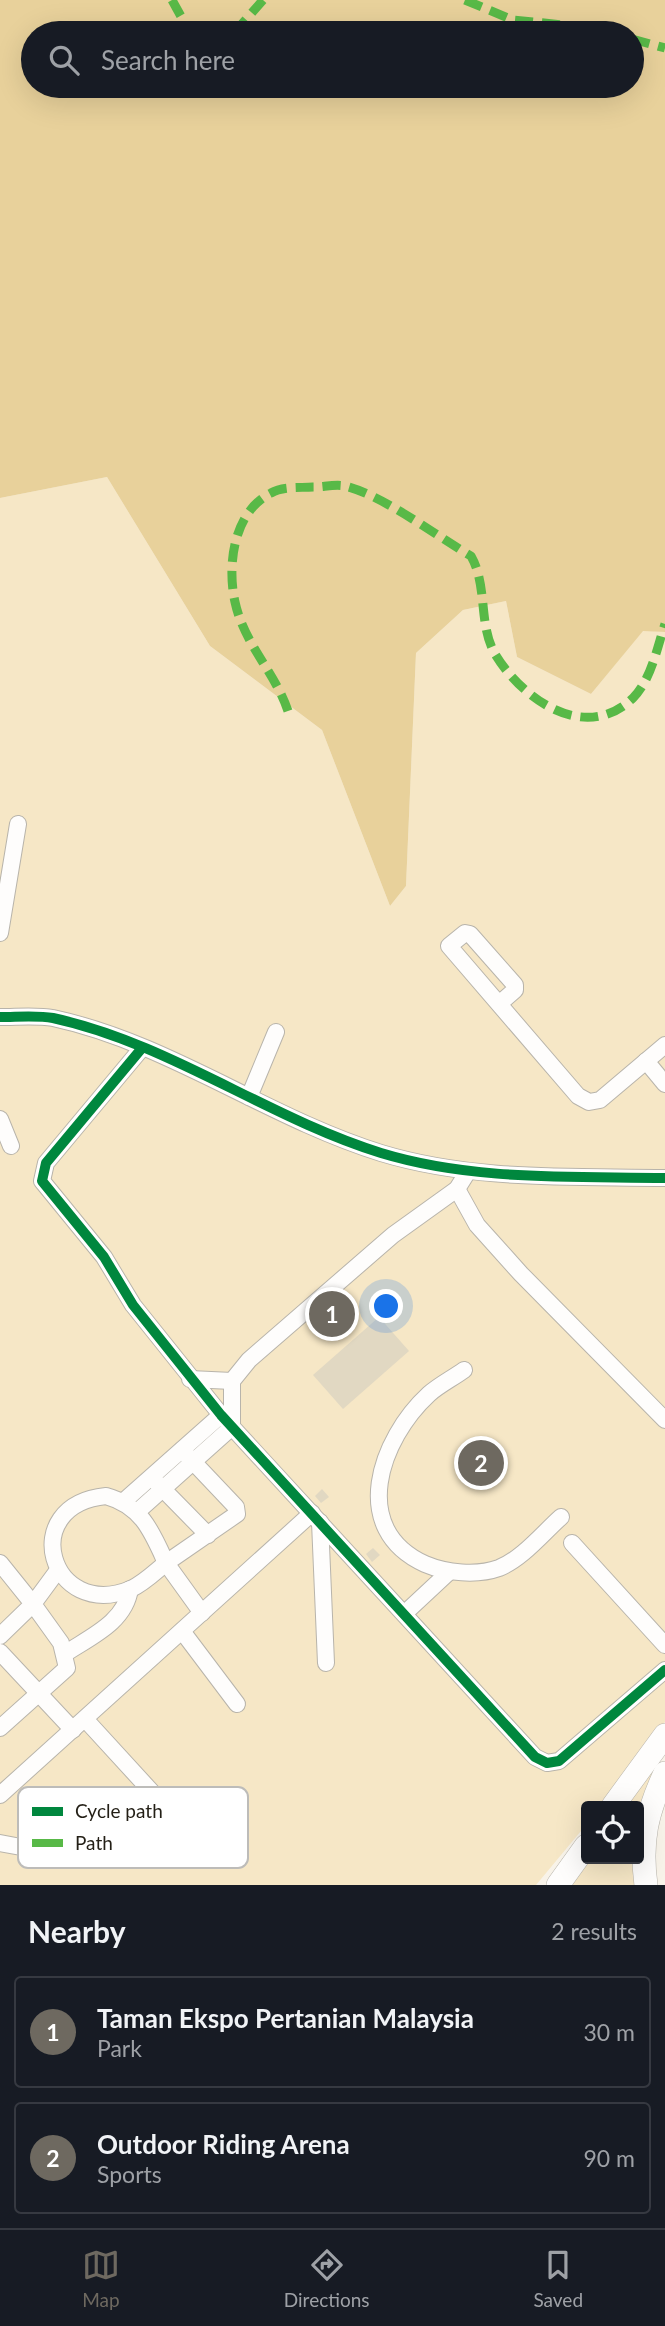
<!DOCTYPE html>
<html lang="en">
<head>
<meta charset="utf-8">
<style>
  body { margin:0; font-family:Lato,sans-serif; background:#242831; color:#f1f3f6 }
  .controls { position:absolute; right:21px; bottom:21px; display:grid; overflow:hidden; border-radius:7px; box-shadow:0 7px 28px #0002 }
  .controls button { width:63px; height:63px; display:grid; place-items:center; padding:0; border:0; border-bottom:2px solid #363941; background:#171b24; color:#f1f3f6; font:35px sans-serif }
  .you { position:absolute; left:387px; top:1307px; width:24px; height:24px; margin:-18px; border:5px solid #fff; border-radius:50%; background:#1a73e8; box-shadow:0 0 0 10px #1a73e833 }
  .badge { display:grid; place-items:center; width:46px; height:46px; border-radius:50%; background:#6e6960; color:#fff; font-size:23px; font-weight:700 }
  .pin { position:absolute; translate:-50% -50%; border:4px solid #fff; box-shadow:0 2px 7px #0006 }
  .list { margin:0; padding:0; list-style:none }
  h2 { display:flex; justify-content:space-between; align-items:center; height:91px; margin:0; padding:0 28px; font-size:30px }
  h2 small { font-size:23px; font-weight:400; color:#9ea1a6 }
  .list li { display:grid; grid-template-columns:46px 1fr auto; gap:21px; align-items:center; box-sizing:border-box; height:112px; margin:0 14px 14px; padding:0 14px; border:2px solid #363941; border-radius:7px }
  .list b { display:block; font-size:26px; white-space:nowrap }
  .list p { margin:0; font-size:23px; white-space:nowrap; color:#9ea1a6 }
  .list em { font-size:23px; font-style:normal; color:#9ea1a6 }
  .icon { flex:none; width:38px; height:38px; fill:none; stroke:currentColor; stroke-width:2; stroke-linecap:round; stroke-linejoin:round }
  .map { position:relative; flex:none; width:665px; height:1885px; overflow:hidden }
  .search { position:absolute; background:#171b24; box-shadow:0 7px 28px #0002; left:21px; right:21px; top:21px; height:77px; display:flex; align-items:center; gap:18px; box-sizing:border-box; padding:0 24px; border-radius:38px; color:#9ea1a6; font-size:26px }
  .sheet { height:343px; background:#171b24 }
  nav { display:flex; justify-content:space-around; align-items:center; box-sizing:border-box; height:98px; border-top:2px solid #363941; background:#171b24; font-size:19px; color:#9ea1a6 }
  nav a { display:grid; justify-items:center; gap:4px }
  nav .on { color:#6e6960 }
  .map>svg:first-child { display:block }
  .green { fill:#f6e7c6 }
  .forest { fill:#e8d19b; fill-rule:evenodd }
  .building { fill:#e1d8c2 }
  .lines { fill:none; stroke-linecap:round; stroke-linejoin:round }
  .minor-casing { stroke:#b8b4ab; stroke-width:18 }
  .highway-casing { stroke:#b8b4ab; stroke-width:24 }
  .minor { stroke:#fefdfc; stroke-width:16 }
  .highway { stroke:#fefdfc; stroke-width:23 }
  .quiet { stroke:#58b947; stroke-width:9; stroke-dasharray:18 9; stroke-linecap:butt }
  .cycleway-casing { stroke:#fff; stroke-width:15 }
  .cycleway { stroke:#00873e; stroke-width:10 }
  .key { fill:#fff; stroke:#bdbcb9; stroke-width:2 }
  .key-label { font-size:19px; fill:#231f16 }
</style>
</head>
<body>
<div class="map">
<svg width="665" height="1885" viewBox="0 0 665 1885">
  <rect width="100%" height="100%" fill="#f8f3e9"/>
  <g class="green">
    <polygon points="107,477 210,646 322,730 390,906 406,886 416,653 463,610 506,601 517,657 591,694 643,630 665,632 665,1722 600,1806 586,1806 586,1825 536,1885 0,1885 0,498"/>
    <polygon points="655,1766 657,1774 638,1806 623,1806"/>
    <polygon points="591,1859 632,1859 635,1885 572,1885"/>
  </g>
  <path class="forest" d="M0,0H665V632L643,631L591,694L517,657L506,601L463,610L416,653L406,886L390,906L322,730L210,646L107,477L0,498ZM33,33H632V86H33Z"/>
  <g class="building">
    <polygon points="379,1317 409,1351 343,1409 313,1375"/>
    <polygon points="322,1489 329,1497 321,1503 315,1496"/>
    <polygon points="373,1548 380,1555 372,1562 366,1554"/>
  </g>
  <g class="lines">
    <defs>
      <g id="minor">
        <polyline points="0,933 18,824"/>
        <polyline points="499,1004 515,990 515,985 470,934 465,933 449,946 578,1096 589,1102 600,1100 665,1045"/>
        <path d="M0,1017C17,1017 37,1015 53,1018C169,1043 268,1118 381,1153C473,1181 570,1176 665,1178"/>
        <polyline points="142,1048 46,1163 42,1181 104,1257 133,1305 221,1415 535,1757 547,1763 559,1761 665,1670"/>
        <polyline points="646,1061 665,1084"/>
        <polyline points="249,1097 276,1032"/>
        <polyline points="0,1119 11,1146"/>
        <polyline points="457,1189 477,1225 521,1274 665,1420"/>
        <path d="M464,1370C453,1378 439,1385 429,1394C380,1439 348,1529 425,1564C446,1573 477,1576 499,1568C522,1559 543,1533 561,1517"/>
        <polyline points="190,1379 232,1381"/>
        <polyline points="182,1450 236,1507 237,1514 166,1563 202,1613"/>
        <polyline points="155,1481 208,1535"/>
        <path d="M106,1496C142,1506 152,1532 166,1563C155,1572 144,1583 131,1589C50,1622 16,1505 106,1496Z"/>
        <polyline points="124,1501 221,1415"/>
        <polyline points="138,1511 232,1427 232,1381 249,1360 393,1235 457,1189 467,1173"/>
        <polyline points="320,1522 326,1663"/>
        <polyline points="572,1543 665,1645"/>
        <polyline points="0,1563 33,1604 0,1636"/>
        <polyline points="405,1613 449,1572"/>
        <polyline points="182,1631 237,1704"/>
        <polyline points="0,1652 73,1730"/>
        <path d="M66,1653C92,1636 125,1622 130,1589"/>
        <polyline points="85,1719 161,1802"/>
        <polyline points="0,1728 67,1668 61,1643 33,1604 58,1570"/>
        <polyline points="0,1795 312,1513"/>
        <polyline points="0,1843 21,1847"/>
      </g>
      <g id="highway">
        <polyline points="613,1806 665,1735"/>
        <polyline points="558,1885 586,1846"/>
        <path d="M646,1885C640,1841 647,1812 665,1773"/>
      </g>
    </defs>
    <use href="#minor" class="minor-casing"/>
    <use href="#highway" class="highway-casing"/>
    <use href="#minor" class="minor"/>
    <use href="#highway" class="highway"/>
    <g class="quiet">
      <polyline points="172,0 189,31 194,33"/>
      <polyline points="465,0 513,20 594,28 612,33"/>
      <polyline points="234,33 263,0"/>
      <polyline points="632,39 665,48"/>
      <path d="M288,711C275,672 244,644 235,602C227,566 233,512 271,493C283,486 299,488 313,487C323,487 335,484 345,486C382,495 437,536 471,556C488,586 478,624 495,654C522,699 585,744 633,698C651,680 657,648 665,624"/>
    </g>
    <defs>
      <g id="cycleway">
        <path d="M0,1017C17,1017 37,1015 53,1018C169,1043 268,1118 381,1153C473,1181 570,1176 665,1178"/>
        <polyline points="142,1048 46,1163 42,1181 104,1257 133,1305 221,1415 535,1757 547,1763 559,1761 665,1670"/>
      </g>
    </defs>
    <use href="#cycleway" class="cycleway-casing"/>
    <use href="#cycleway" class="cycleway"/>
  </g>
  <rect x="18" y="1787" width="230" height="81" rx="10" class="key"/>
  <rect x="32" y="1807" width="31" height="9" fill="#00873e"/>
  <rect x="32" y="1839" width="31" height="8" fill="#58b947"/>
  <g class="key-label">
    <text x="75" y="1818">Cycle path</text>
    <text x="75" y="1850">Path</text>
  </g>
</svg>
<div class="controls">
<button><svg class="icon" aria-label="locate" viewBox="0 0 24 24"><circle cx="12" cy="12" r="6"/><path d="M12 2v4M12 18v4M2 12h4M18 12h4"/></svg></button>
</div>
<div class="you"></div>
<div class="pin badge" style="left:332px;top:1314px">1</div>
<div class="pin badge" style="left:481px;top:1463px">2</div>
<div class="search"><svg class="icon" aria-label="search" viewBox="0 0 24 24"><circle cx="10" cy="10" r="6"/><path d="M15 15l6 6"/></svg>Search here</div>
</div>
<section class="sheet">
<h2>Nearby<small>2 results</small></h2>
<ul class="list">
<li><span class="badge">1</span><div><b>Taman Ekspo Pertanian Malaysia</b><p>Park</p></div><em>30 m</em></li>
<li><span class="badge">2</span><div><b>Outdoor Riding Arena</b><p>Sports</p></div><em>90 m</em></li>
</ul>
</section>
<nav>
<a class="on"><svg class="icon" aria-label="map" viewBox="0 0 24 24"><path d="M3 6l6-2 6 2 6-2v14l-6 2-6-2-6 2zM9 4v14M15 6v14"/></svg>Map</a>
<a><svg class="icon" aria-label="directions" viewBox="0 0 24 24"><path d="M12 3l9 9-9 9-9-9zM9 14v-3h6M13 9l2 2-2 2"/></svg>Directions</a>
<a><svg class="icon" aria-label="saved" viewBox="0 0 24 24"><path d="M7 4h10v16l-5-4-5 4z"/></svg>Saved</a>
</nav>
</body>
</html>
